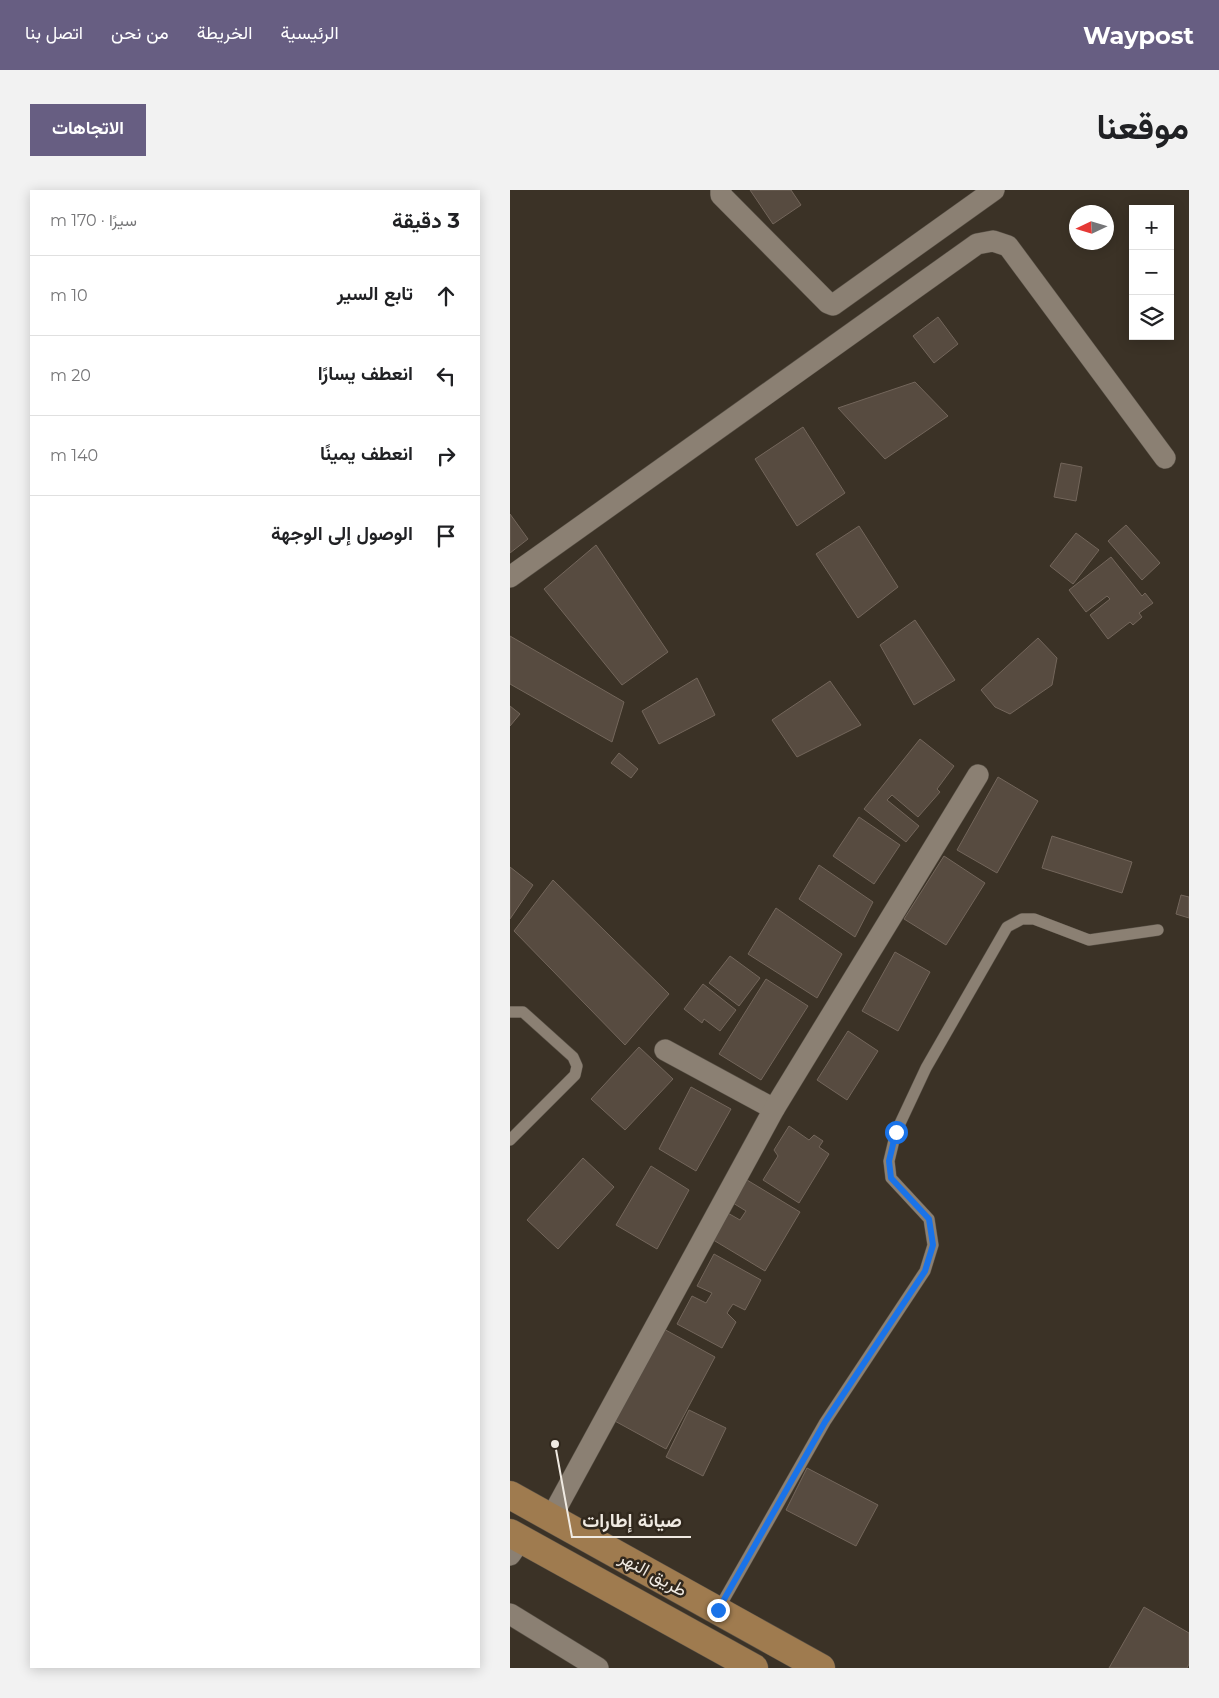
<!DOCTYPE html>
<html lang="ar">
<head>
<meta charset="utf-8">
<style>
  body { margin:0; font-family:Montserrat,Vazirmatn,sans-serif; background:#f2f2f2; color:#202124; direction:rtl }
  .controls { position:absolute; right:15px; top:15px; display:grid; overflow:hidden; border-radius:0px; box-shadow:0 2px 12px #0003 }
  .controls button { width:45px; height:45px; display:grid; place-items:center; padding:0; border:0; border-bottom:1px solid #e0e0e0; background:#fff; color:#202124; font:25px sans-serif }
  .compass { position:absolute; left:559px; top:15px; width:45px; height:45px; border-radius:50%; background:#fff; box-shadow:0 2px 12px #0003; rotate:266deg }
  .stop { position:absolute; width:15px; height:15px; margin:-11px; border:4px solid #1a73e8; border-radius:50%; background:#fff }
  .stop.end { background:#1a73e8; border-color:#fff; box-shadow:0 1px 5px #0008 }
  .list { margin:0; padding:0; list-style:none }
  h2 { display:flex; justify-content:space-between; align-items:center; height:65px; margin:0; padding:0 20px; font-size:21px }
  h2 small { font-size:16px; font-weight:400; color:#757577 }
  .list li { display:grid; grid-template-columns:32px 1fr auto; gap:15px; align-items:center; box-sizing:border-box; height:80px; padding:0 20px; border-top:1px solid #e0e0e0 }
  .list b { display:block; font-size:19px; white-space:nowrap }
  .list em { font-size:16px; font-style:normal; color:#757577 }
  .icon { flex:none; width:28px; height:28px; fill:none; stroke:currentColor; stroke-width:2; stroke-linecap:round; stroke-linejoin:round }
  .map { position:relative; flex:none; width:679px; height:1478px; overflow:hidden; direction:ltr; border-radius:0px }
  header { display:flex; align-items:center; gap:30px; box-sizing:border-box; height:70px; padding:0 25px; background:#675e82; color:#fff }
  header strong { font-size:24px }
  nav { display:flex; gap:28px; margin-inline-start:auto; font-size:18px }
  .intro { display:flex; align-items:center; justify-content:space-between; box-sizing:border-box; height:120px; padding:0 30px }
  h1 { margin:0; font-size:35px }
  .button { padding:12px 22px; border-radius:0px; background:#675e82; color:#fff; font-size:18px; font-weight:700 }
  main { display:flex; gap:30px; padding:0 30px }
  aside { flex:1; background:#fff; border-radius:0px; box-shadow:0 2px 12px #0003 }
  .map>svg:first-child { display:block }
  .building { fill:#574b40; stroke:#73665b }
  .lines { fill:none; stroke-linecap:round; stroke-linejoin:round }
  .lane-casing { stroke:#585046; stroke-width:12 }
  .street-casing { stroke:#585046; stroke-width:22 }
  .primary-casing { stroke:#585046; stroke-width:29 }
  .lane { stroke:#8b8073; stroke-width:11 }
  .street { stroke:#8b8073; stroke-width:21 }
  .primary { stroke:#9f7b4f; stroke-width:28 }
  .route { stroke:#1a73e8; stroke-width:6 }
  .labels { text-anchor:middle; stroke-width:5; stroke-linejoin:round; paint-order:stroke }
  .street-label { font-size:18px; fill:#f0eae2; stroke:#31281d }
  .leader { fill:none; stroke:#f0eae2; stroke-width:2 }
  .callout-dot { fill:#f0eae2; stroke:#31281d; stroke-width:2 }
  .callout-label { font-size:19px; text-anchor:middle; font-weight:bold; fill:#f0eae2; stroke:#31281d; stroke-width:5; stroke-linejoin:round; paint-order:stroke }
</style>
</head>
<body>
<header>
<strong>Waypost</strong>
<nav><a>الرئيسية</a><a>الخريطة</a><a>من نحن</a><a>اتصل بنا</a></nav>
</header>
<div class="intro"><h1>موقعنا</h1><a class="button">الاتجاهات</a></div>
<main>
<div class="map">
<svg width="679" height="1478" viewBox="0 0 679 1478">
  <rect width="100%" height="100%" fill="#3b3226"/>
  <g class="building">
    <polygon points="240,0 281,0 291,15 263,34"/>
    <polygon points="428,127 448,154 424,173 403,146"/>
    <polygon points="405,192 438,226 375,269 328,218"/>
    <polygon points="293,237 335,303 287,336 245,269"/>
    <polygon points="551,273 572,277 566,311 544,307"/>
    <polygon points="0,324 18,349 0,363"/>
    <polygon points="616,335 650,373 632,390 598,351"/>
    <polygon points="349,336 388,397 348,428 306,364"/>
    <polygon points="566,343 589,360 563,394 540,376"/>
    <polygon points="86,355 158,462 112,495 34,399"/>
    <polygon points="601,367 632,406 635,403 643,413 629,423 632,427 623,435 620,432 598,449 580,425 600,409 597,406 576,422 559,400"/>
    <polygon points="405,430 445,490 404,515 370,455"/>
    <polygon points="0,446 114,512 102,552 0,494"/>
    <polygon points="528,448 547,468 542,495 500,524 485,517 471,500"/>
    <polygon points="187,488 205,525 149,554 132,521"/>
    <polygon points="320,491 351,535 287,567 262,530"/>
    <polygon points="0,516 10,524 0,536"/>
    <polygon points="410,549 444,576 427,599 430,602 408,627 382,605 377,610 409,636 396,652 354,619"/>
    <polygon points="109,563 128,579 121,588 101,573"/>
    <polygon points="488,587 528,611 487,683 447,660"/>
    <polygon points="349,627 390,655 364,694 323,666"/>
    <polygon points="542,646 622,672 612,703 532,678"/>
    <polygon points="434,666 475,693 436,755 394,729"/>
    <polygon points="309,675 363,712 345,747 289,709"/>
    <polygon points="0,677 23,695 0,729"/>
    <polygon points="43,690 159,804 115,855 4,741"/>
    <polygon points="671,705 679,707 679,728 666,724"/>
    <polygon points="266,718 332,764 307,808 238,764"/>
    <polygon points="385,762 420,782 388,841 352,821"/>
    <polygon points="220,766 250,788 229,816 199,793"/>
    <polygon points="256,789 298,816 251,890 209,864"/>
    <polygon points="193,794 226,820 210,841 194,829 192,833 174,819"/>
    <polygon points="338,841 368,861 337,910 307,890"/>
    <polygon points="129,857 163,889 115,940 81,909"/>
    <polygon points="181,897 221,919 186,981 149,959"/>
    <polygon points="279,936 299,950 304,945 313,951 309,957 319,964 289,1013 253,990 268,966 264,960"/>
    <polygon points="73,968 104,997 48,1059 17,1030"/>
    <polygon points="141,976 179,1000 147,1059 106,1035"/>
    <polygon points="237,990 290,1022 255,1081 200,1048 216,1022 230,1030 236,1021 223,1013"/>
    <polygon points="204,1064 251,1090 235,1120 223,1114 217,1123 226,1132 212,1158 167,1134 182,1106 196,1113 202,1103 187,1096"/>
    <polygon points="152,1138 205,1167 156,1259 103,1230"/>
    <polygon points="179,1220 216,1238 193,1286 156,1267"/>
    <polygon points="297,1278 368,1315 346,1356 276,1320"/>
    <polygon points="634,1417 679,1443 679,1474 677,1478 599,1478"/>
  </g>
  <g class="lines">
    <defs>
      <g id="lane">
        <polyline points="0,822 13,822 63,867 67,876 65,885 0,950"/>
        <polyline points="208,1420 315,1232 415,1081 423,1055 419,1029 381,988 379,971 386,942 416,878 497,737 512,729 524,729 579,750 648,740"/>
      </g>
      <g id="street">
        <polyline points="211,0 211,5 318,113 323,115 484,0"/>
        <polyline points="0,387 467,54 483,51 498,56 655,268"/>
        <polyline points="155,860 264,919"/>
        <polyline points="41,1328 264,919 468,585"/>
        <polyline points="0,1365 11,1349"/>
        <polyline points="0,1424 88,1478"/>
      </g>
      <g id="primary">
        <polyline points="0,1305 311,1478"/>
        <polyline points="0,1343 244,1478"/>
      </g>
    </defs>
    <use href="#lane" class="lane-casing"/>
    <use href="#street" class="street-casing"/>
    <use href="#primary" class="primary-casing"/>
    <use href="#lane" class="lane"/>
    <use href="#street" class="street"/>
    <use href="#primary" class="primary"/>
  </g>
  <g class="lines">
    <polyline class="route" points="208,1420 315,1232 415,1081 423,1055 419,1029 381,988 379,971 386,942"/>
  </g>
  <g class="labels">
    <g class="street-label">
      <text transform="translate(143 1384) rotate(29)" y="6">طريق النهر</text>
    </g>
  </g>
  <path class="leader" d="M45 1254L62 1347H181"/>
  <circle class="callout-dot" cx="45" cy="1254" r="5"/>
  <g class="callout-label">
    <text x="122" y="1337">صيانة إطارات</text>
  </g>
</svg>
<div class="controls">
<button>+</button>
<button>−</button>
<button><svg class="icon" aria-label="layers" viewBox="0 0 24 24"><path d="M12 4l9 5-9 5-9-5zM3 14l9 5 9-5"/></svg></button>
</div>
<svg class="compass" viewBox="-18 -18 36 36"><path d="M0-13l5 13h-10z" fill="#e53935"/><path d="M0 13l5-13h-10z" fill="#757577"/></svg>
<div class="stop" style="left:386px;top:942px"></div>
<div class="stop end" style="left:208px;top:1420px"></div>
</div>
<aside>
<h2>3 دقيقة<small>سيرًا · 170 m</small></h2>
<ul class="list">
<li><svg class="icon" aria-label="ahead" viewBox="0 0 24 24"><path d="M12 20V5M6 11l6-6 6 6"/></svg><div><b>تابع السير</b></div><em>10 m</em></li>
<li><svg class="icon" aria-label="left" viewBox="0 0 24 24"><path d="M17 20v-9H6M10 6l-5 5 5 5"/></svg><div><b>انعطف يسارًا</b></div><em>20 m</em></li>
<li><svg class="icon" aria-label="right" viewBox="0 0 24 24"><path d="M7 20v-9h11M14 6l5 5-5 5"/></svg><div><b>انعطف يمينًا</b></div><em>140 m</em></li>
<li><svg class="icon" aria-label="arrive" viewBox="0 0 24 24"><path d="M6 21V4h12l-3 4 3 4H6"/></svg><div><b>الوصول إلى الوجهة</b></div></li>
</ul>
</aside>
</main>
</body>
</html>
